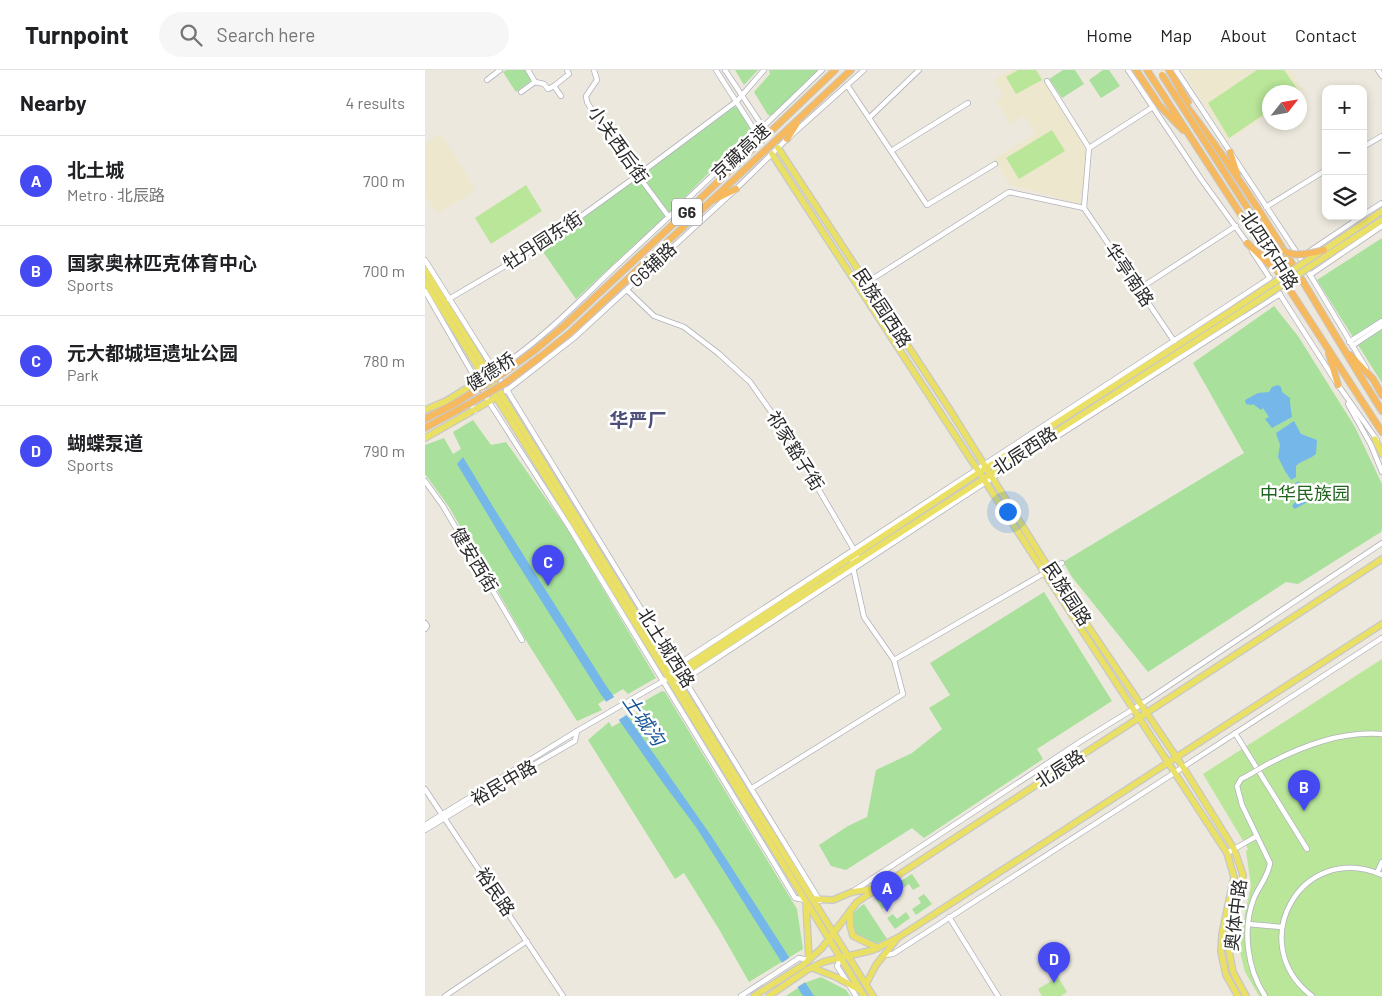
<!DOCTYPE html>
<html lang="en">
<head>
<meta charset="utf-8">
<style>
  body { margin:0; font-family:Barlow,"Noto Sans SC",sans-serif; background:#f6f6f6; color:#202124 }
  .controls { position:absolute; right:15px; top:15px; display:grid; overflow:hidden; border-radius:10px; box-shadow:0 2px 8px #0003 }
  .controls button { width:45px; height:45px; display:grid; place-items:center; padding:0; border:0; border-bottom:1px solid #e0e0e0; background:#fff; color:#202124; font:25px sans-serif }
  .compass { position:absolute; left:837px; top:15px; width:45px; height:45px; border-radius:50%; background:#fff; box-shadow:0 2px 8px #0003; rotate:59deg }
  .you { position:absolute; left:582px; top:441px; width:18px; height:18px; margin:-12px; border:4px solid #fff; border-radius:50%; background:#1a73e8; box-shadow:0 0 0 8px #1a73e833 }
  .badge { display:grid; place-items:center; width:32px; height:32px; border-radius:50%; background:#4549f1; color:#fff; font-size:16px; font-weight:700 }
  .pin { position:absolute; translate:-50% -41px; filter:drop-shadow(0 1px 2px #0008) }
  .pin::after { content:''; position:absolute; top:26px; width:18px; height:15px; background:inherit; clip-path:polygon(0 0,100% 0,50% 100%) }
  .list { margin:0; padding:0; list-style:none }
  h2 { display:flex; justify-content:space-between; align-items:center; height:65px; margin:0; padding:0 20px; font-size:21px }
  h2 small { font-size:16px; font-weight:400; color:#757577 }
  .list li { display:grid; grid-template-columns:32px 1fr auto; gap:15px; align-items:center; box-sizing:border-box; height:90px; padding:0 20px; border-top:1px solid #e0e0e0 }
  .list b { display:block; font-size:19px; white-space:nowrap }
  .list p { margin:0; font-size:16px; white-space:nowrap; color:#757577 }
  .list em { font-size:16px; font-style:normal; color:#757577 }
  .icon { flex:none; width:28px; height:28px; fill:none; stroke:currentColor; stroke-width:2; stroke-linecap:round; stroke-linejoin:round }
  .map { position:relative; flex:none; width:957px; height:926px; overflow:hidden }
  header { display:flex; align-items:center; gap:30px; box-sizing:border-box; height:70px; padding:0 25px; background:#fff; border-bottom:1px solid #e0e0e0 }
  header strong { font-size:24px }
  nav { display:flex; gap:28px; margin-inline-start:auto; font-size:18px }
  .search { width:350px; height:45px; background:#f6f6f6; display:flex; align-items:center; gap:12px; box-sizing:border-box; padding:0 18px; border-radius:28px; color:#757577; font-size:19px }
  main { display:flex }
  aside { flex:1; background:#fff }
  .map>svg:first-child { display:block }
  .education { fill:#ede7ce }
  .green { fill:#a8e09c }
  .pitch { fill:#b9e699 }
  .water { fill:#75b7e9 }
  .pier { fill:#ece8dd }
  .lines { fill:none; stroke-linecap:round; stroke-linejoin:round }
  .minor-casing { stroke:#b1b1bd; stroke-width:6 }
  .major-casing { stroke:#c8c8c8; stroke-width:8 }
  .highway-casing { stroke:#c8c8c8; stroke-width:8 }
  .minor { stroke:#fff; stroke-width:4.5 }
  .major { stroke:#eae064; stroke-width:5.5 }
  .highway { stroke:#f6b95e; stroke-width:6 }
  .minor-bridge-casing { stroke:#b1b1bd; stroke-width:6; stroke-linecap:butt }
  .major-bridge-casing { stroke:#c8c8c8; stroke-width:8; stroke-linecap:butt }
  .highway-bridge-casing { stroke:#c8c8c8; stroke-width:8; stroke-linecap:butt }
  .minor-bridge { stroke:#fff; stroke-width:4.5 }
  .major-bridge { stroke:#eae064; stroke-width:5.5 }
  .highway-bridge { stroke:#f6b95e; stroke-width:6 }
  .labels { text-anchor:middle; stroke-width:5; stroke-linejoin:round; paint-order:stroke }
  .shield { fill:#fff; stroke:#6b6b6b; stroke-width:1 }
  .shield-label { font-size:16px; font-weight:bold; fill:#2b2b2b }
  .street-label { font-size:18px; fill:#2b2b2b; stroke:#fff }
  .park-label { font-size:18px; fill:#21641e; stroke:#fff }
  .neighbourhood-label { font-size:19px; font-weight:bold; fill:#4d4e79; stroke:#fff }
  .water-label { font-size:19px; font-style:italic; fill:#145495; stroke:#fff }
</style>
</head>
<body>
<header>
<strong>Turnpoint</strong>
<div class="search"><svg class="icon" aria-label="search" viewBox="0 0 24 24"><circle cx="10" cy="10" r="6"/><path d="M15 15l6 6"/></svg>Search here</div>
<nav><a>Home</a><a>Map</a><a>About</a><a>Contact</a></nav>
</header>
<main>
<aside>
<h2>Nearby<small>4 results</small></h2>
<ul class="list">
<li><span class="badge">A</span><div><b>北土城</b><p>Metro · 北辰路</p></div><em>700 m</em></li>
<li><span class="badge">B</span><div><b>国家奥林匹克体育中心</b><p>Sports</p></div><em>700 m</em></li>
<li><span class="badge">C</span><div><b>元大都城垣遗址公园</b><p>Park</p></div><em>780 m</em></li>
<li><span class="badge">D</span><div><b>蝴蝶泵道</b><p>Sports</p></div><em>790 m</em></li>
</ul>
</aside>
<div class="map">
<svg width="957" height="926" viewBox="0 0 957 926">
  <rect width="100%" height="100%" fill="#ece8dd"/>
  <g class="education">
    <polygon points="585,0 614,0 661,78 656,134 585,115 569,89 610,64 599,46 586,55 571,30 578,26 569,10"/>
    <polygon points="757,0 866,0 879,20 875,23 844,22 844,43 803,71"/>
    <polygon points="16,64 51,120 12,144 0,124 0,74"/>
  </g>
  <g class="green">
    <polygon points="82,0 100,0 107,10 91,22 78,2"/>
    <polygon points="310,0 333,0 319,15"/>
    <polygon points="344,0 393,0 347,46 343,45 329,22 345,4"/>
    <polygon points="638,0 650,0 659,14 637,28 624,9"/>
    <polygon points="678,0 684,0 695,16 676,28 664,10"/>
    <polygon points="309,37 312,37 326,60 250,137 151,229 116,179"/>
    <polygon points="957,168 957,313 892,210"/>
    <polygon points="849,236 873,266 930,357 957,414 957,459 956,462 873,514 861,512 723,602 647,507 638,492 819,383 768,293"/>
    <polygon points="48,350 66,375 81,372 143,460 231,608 203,624 198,619 173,634 177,640 152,651 102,572 24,437 0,404 0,375 19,368 28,384 36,379 28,362"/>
    <polygon points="619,522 687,631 612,679 618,689 499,768 487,758 421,800 406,796 394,775 423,756 442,747 451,700 487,683 517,659 504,638 525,625 505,593"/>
    <polygon points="237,621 240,622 372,839 378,879 324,912 295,861 259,803 250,809 163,670 184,652 187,657 213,642 211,636"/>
    <polygon points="487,804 495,816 488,820 484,814 475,820 471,814"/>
    <polygon points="466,818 470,824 460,830 463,835 457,839 450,828"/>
    <polygon points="499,824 507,834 491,845 487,839 496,833 493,828"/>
    <path d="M439,834L462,869C449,877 446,874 432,869C426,853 422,845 439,834Z"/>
    <polygon points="481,842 485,848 470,859 462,848 468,844 472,849"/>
    <polygon points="396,907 421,920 425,926 361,926 382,912"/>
  </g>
  <g class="pitch">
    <polygon points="593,0 611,0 617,10 591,24 581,7"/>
    <polygon points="832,0 859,0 874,21 872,22 844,22 844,41 804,68 783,33"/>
    <polygon points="627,60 640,81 594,109 581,88"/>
    <polygon points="101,115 117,141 66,174 50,148"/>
    <polygon points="957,589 957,926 834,926 820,902 815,882 820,843 826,816 821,781 823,779 778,704"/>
    <polygon points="633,907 642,922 636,926 617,926 613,919"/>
  </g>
  <g class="water">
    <polygon points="853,315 856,317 857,322 865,328 865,333 867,347 847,358 840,349 844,347 838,338 836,340 828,334 827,335 821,334 820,330 833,323 844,322 847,317"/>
    <path d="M869,351L876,364L892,370L891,384C884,390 877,390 871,396V407L866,410L860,401L853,387L855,375L851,363Z"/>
    <polygon points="38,387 70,440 180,614 287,767 389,926 378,926 271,757 238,713 175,623 89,488 32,394"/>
    <path d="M873,411L880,418H885L887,423L884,431L870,439L867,436C874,428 875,423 870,414Z"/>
  </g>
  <g class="pier">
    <polygon points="191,626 203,644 192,651 179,633"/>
    <polygon points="367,886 382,911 371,918 355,894"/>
  </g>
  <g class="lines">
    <defs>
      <g id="minor">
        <polyline points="103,0 110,12"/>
        <polyline points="169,0 172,10 161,26 162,32 177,57 244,147"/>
        <polyline points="291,0 332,64"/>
        <polyline points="300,0 338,57"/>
        <polyline points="703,0 776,109 823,174"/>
        <polyline points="751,0 872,183 941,298"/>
        <polyline points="953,0 957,6"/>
        <polyline points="62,10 75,0"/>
        <polyline points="622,11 664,78"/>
        <polyline points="422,15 502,135 570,94"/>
        <polyline points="96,22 110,12 119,14 123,19 129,16"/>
        <polyline points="136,26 129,16 144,4 142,0"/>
        <polyline points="444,48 494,0"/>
        <polyline points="938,77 957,66"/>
        <polyline points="664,78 728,37"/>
        <polyline points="466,81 543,33"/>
        <polyline points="841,137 901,100"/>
        <polyline points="659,138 749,271"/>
        <polyline points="659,138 664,78"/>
        <polyline points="938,145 957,133"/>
        <polyline points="827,181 846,210"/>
        <polyline points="882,183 937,146"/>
        <polyline points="0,190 82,320 395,831"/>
        <polyline points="885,205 957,156"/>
        <polyline points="441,213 584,122 659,138"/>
        <polyline points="714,219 811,156"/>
        <polyline points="202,220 229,246 259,257 293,283 325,312 359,360 432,485 427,493 439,547 469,590"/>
        <polyline points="0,221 64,332 143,455 349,793 370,828 380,830"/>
        <polyline points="854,223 913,315 952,370"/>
        <polyline points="24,229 119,173 213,105 312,31 339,0"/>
        <polyline points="924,272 957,251"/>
        <polyline points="927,276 957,256"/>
        <path d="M69,301C114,273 152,233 190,197C260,132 329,66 397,0"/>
        <polyline points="38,320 50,341"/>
        <polyline points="81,321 149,268 311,119 362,69 439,0"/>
        <polyline points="923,334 946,375 957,402"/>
        <polyline points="0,411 18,436 97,570"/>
        <polyline points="0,553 2,556 0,559"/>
        <polyline points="245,602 246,599 845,208"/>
        <polyline points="251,612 254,613 567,408 855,224"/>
        <polyline points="810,663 882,779"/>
        <path d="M841,695C877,676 916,661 957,664"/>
        <path d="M822,706L816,709L812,716L817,735L845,793C843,807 834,816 829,828C817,859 822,899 840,926"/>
        <polyline points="327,718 478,624 469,590 637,493"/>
        <polyline points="0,719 138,926"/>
        <polyline points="0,755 152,661 240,610"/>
        <polyline points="0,760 79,712 150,671 152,661"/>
        <polyline points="802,783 832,766"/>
        <polyline points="952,803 957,792"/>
        <polyline points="430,820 658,670 715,635 957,473"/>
        <polyline points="524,847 573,926"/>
        <polyline points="823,854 857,857"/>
        <polyline points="459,885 468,884 746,705 957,568"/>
        <polyline points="416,888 412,896 431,926"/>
        <polyline points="20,926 102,871"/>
        <polyline points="316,926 374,888 384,890"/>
        <path d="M887,926C818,873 877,770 957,805"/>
      </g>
      <g id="major">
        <polyline points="353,78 525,340 625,500 758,697 809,779 818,805 814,830 806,861 804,881 808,902 821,926"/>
        <polyline points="347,84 802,783 809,807 797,864 796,882 801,905 813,926"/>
        <polyline points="899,180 957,141"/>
        <polyline points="903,185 957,150"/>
        <polyline points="0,200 324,728 448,926"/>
        <polyline points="0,211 439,926"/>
        <polyline points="0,340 21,331 62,306"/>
        <polyline points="0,368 70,328"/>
        <polyline points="950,369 957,384"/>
        <polyline points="246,606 555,402 812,237"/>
        <polyline points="248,608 251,608 816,242"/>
        <polyline points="388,829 408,830 427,822 448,819"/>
        <polyline points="381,832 384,890"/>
        <polyline points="425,841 425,855 428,866 453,878"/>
        <polyline points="388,898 411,907 435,920"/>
        <polyline points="441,914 451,895 471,870"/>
        <polyline points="329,926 378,895 397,878 432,832 957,489"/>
        <polyline points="344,926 382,900 398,892 448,880 474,867 957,554"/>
      </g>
      <g id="highway">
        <polyline points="711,0 734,35 758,60"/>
        <polyline points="722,0 957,362"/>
        <polyline points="744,0 763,32"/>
        <path d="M751,23C830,122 889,234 957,341"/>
        <polyline points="362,69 371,55"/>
        <polyline points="805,82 812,104"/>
        <polyline points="288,130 311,119"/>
        <polyline points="822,173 845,195"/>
        <polyline points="110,280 140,255 274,130 410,0"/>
        <polyline points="904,284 913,315"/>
        <polyline points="925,285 948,309 957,325"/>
        <polyline points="115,287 146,262 426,0"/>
        <polyline points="0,349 29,334"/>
        <polyline points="0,358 33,340"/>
      </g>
    </defs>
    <use href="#minor" class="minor-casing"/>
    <use href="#major" class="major-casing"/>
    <use href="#highway" class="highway-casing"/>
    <use href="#minor" class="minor"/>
    <use href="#major" class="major"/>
    <use href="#highway" class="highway"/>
    <defs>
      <polyline id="minor-bridge" points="822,706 841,695"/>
      <g id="major-bridge">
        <polyline points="812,237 895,182"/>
        <polyline points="816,242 903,185"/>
      </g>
      <g id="highway-bridge">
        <path d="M737,5L841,167C860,188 873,187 899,180"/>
        <polyline points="29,334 77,304 110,280"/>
        <polyline points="33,340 79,314 115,287"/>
      </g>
    </defs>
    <use href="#minor-bridge" class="minor-bridge-casing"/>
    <use href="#major-bridge" class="major-bridge-casing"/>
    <use href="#highway-bridge" class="highway-bridge-casing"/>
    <use href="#minor-bridge" class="minor-bridge"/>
    <use href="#major-bridge" class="major-bridge"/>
    <use href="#highway-bridge" class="highway-bridge"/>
  </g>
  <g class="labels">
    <rect class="shield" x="247" y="128.5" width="30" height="27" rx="4"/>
    <g class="shield-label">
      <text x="262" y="148">G6</text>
    </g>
    <g class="street-label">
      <text transform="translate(193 75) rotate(55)" y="6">小关西后街</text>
      <text transform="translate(316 82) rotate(-43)" y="6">京藏高速</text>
      <text transform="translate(118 171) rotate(-33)" y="6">牡丹园东街</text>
      <text transform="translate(844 180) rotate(57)" y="6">北四环中路</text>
      <text transform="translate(228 195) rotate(-43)" y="6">G6辅路</text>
      <text transform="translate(704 205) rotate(56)" y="6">华亭南路</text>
      <text transform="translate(457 238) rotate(57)" y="6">民族园西路</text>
      <text transform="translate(66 302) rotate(-33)" y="6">健德桥</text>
      <text transform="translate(370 381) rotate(58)" y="6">祁家豁子街</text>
      <text transform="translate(600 381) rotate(-33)" y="6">北辰西路</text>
      <text transform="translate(49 490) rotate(59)" y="6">健安西街</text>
      <text transform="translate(642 524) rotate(57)" y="6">民族园路</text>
      <text transform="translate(241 578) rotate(58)" y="6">北土城西路</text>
      <text transform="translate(635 699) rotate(-33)" y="6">北辰路</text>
      <text transform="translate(79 713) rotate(-30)" y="6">裕民中路</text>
      <text transform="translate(70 822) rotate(56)" y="6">裕民路</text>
      <text transform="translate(811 845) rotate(-83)" y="6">奥体中路</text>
    </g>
    <g class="park-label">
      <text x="880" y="430">中华民族园</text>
    </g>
    <g class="neighbourhood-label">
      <text x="213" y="357">华严厂</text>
    </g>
    <g class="water-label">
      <text transform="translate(219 650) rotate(55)" y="7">土城沟</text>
    </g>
  </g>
</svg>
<div class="controls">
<button>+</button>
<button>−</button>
<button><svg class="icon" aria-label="layers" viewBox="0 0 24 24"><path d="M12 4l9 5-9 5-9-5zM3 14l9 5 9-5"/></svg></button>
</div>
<svg class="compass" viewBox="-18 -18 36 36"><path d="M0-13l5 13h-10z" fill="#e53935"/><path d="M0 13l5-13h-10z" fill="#757577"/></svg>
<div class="you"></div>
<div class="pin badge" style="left:462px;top:842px">A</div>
<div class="pin badge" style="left:879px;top:741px">B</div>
<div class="pin badge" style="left:123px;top:516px">C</div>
<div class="pin badge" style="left:629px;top:913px">D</div>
</div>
</main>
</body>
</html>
